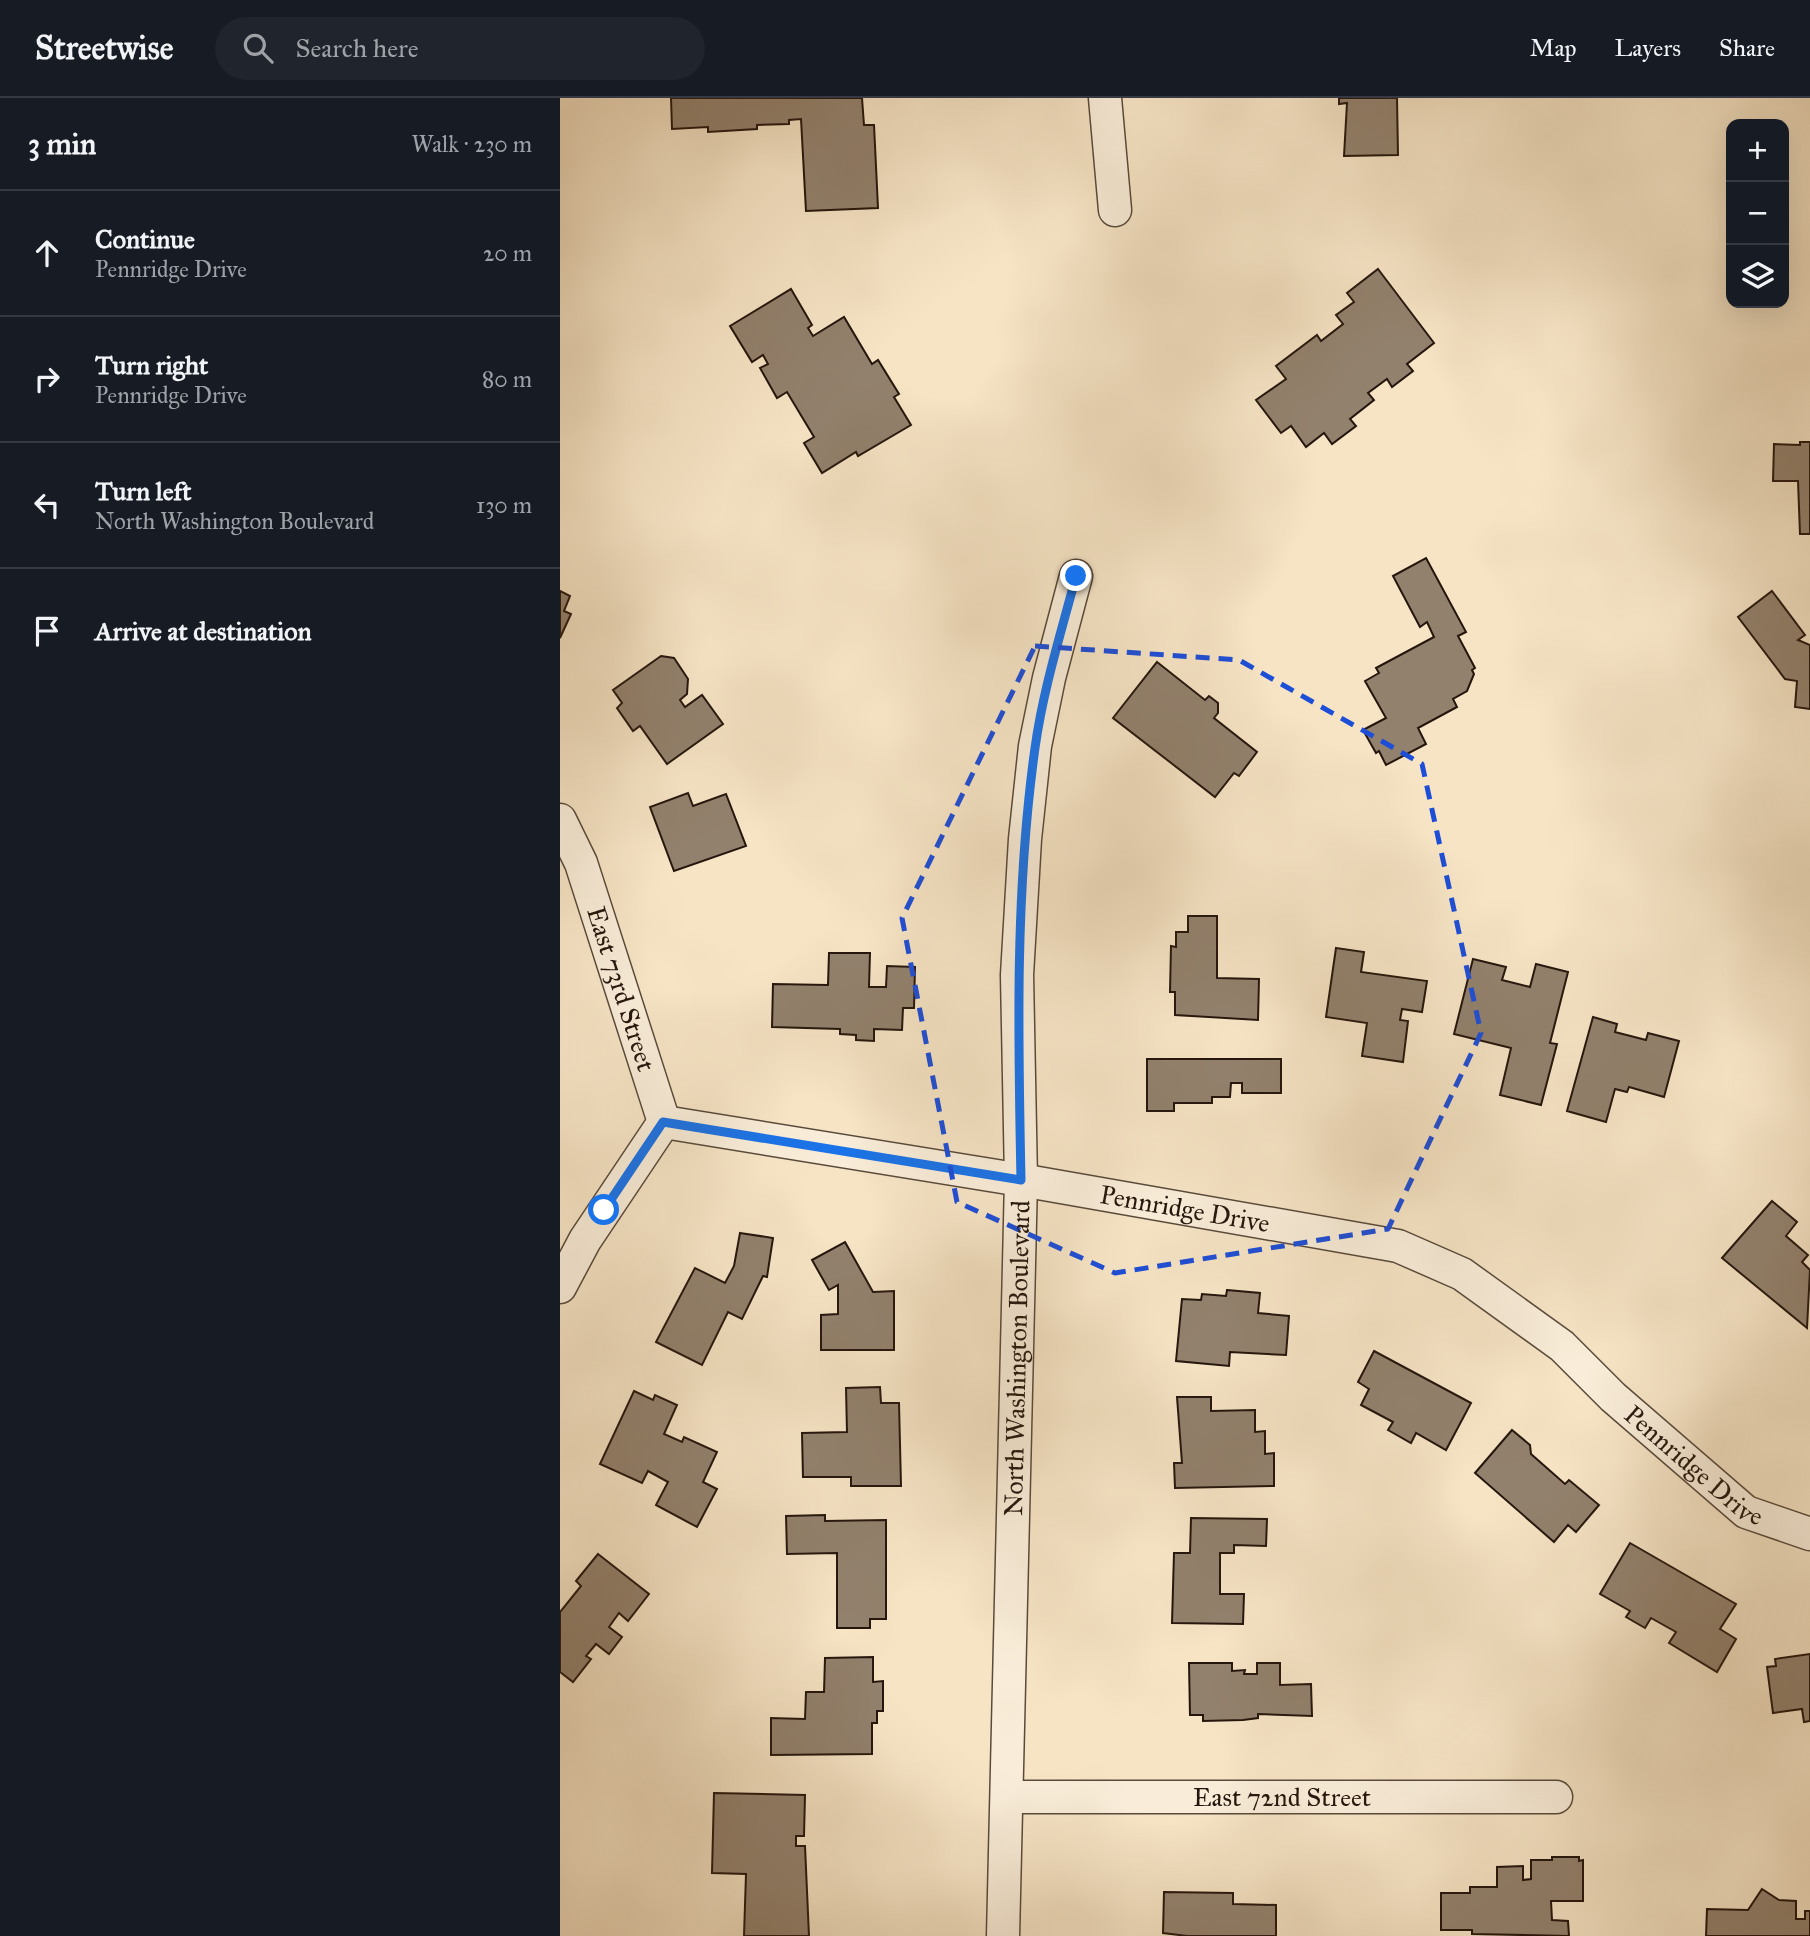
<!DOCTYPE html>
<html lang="en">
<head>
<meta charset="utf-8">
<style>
  body { margin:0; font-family:"IM FELL Great Primer",serif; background:#20242c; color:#f1f3f6 }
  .controls { position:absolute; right:21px; top:21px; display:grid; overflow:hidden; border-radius:14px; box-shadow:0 7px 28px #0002 }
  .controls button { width:63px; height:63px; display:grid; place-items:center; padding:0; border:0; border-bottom:2px solid #363941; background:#171b24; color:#f1f3f6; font:35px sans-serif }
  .stop { position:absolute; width:21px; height:21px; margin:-16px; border:5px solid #1a73e8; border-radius:50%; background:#fff }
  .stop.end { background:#1a73e8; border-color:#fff; box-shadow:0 2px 7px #0008 }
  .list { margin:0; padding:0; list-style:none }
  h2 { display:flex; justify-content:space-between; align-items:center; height:91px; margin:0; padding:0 28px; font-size:30px }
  h2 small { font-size:23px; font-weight:400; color:#9ea1a6 }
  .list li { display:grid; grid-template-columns:46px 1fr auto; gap:21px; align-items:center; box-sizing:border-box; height:126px; padding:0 28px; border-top:2px solid #363941 }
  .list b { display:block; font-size:26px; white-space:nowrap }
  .list p { margin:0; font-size:23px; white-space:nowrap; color:#9ea1a6 }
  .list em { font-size:23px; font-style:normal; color:#9ea1a6 }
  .icon { flex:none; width:38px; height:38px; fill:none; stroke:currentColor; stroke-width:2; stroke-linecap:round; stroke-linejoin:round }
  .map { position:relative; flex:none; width:1250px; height:1838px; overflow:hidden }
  header { display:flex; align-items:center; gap:42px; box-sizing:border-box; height:98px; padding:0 35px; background:#171b24; border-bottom:2px solid #363941 }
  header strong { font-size:33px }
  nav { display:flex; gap:38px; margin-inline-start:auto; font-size:24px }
  .search { width:490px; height:63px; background:#20242c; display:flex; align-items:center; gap:18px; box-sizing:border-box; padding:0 24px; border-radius:38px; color:#9ea1a6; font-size:26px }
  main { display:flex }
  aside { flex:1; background:#171b24 }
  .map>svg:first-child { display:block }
  .building { fill:#92816d; stroke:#25160d; stroke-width:2 }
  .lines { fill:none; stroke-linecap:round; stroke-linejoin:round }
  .street-casing { stroke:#594a3b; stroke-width:35 }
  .street { stroke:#f9edd9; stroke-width:32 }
  .route { stroke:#1a73e8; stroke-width:9 }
  .marked { fill:none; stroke:#1d4ed8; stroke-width:5; stroke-dasharray:14 9; stroke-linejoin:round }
  .labels { text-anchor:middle; stroke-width:6; stroke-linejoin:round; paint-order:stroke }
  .street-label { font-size:26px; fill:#25160d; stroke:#f9edd9 }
</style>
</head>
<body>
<header>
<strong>Streetwise</strong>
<div class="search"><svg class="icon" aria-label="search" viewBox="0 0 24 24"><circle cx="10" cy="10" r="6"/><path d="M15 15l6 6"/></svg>Search here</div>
<nav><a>Map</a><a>Layers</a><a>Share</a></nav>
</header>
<main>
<aside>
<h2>3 min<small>Walk · 230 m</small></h2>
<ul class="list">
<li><svg class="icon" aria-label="ahead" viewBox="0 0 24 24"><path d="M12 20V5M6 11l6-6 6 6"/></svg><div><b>Continue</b><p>Pennridge Drive</p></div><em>20 m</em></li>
<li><svg class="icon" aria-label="right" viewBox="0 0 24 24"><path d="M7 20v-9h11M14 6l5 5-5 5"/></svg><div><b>Turn right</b><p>Pennridge Drive</p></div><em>80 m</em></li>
<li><svg class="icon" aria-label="left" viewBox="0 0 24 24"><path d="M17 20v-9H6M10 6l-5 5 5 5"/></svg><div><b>Turn left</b><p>North Washington Boulevard</p></div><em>130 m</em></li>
<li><svg class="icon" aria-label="arrive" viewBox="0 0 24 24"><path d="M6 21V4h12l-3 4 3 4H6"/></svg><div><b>Arrive at destination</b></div></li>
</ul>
</aside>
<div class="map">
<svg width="1250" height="1838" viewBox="0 0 1250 1838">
  <rect width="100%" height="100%" fill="#f6e4c5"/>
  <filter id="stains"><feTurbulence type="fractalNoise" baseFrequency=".00286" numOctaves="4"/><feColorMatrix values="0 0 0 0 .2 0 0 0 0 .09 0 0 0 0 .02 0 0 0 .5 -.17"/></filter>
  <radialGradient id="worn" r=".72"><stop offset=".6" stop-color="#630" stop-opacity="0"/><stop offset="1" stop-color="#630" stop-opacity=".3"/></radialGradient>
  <g class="building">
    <polygon points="111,0 302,0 304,27 314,27 318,110 246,113 241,21 229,22 229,26 197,27 197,31 148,34 148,29 112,31"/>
    <polygon points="779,0 837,0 838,57 784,58 787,5 779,6"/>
    <polygon points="818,171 874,245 847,266 853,273 832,289 827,281 808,295 814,302 790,321 796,328 772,346 764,335 746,349 731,328 721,335 696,302 726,281 716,268 757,237 761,243 783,226 776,217 794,204 787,195"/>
    <polygon points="231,191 252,227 248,230 253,238 284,219 312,266 318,262 339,296 334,299 351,327 298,358 296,354 262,375 244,345 254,339 227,294 217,300 200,270 208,266 203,257 192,264 170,228"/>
    <polygon points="1240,344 1250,344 1250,436 1240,436 1238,383 1213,383 1214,346 1240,347"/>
    <polygon points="866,460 906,534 898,538 915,570 912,572 914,576 907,593 893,601 897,609 858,630 866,646 826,667 819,653 816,655 803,632 826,620 805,583 819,575 816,570 874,539 867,524 860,529 833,478"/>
    <polygon points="0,493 10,498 4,513 11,516 0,540"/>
    <polygon points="1212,493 1245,537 1238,542 1250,547 1250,611 1235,609 1237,583 1225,581 1178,519"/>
    <polygon points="101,558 114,560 128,581 127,596 120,602 125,609 142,597 163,626 107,666 80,628 73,633 57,610 62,605 53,592"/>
    <polygon points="597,564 645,602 649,598 658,605 658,615 654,620 697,654 679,678 674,675 655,699 553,620"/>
    <polygon points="128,695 133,708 166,696 186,748 114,773 90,709"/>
    <polygon points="628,818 657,818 657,880 699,881 698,922 615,917 615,894 610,894 611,848 616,849 616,834 628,834"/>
    <polygon points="776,850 804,854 801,874 867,883 862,914 842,911 840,922 848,923 843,964 802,958 807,925 766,919"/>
    <polygon points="269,855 310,855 309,889 326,889 327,868 355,869 354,910 343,910 342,932 314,931 314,943 296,942 296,937 280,936 280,931 212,929 213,886 268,887"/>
    <polygon points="913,861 946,869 942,882 970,889 976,866 1008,874 990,945 997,946 981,1007 940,997 951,950 894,936"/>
    <polygon points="1033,919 1057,926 1055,934 1086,942 1088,935 1119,943 1104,999 1069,989 1067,994 1055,991 1046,1024 1007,1013"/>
    <polygon points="587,961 721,961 721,995 682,995 682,985 671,985 670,999 652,999 652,1005 614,1005 614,1013 587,1013"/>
    <polygon points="1212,1103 1237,1124 1226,1138 1248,1157 1242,1164 1250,1172 1247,1230 1162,1160"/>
    <polygon points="180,1135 213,1140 207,1179 203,1178 182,1221 168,1214 142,1267 96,1244 135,1170 165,1185 174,1168"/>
    <polygon points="285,1144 313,1194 334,1193 334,1252 261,1252 261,1217 278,1216 278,1187 269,1192 252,1162"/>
    <polygon points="667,1192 700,1195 698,1215 729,1218 726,1257 670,1254 669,1268 616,1263 622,1201 641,1202 642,1196 666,1198"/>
    <polygon points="814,1253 911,1305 886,1352 856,1335 851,1345 828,1332 833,1324 801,1307 809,1291 798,1284"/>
    <polygon points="320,1289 321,1305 339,1305 341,1388 291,1388 291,1379 243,1379 242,1335 287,1334 286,1290"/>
    <polygon points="74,1293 93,1302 95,1297 117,1307 104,1336 122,1344 124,1339 157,1354 143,1384 157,1391 137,1429 96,1407 108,1384 88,1373 82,1385 40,1366"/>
    <polygon points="617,1299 651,1299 651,1313 695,1312 695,1334 705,1333 705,1356 714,1355 714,1388 615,1390 614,1365 622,1365"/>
    <polygon points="952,1332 970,1347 971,1356 1005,1386 1009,1382 1039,1407 1016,1434 1008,1427 994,1444 915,1375"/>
    <polygon points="265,1417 265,1423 326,1422 326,1521 310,1521 310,1530 277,1530 277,1455 227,1456 226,1418"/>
    <polygon points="631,1420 707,1421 706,1448 674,1447 674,1455 660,1455 660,1496 684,1496 683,1526 612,1525 614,1455 630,1455"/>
    <polygon points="1070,1445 1176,1506 1160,1531 1176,1541 1157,1574 1109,1545 1116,1534 1091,1520 1085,1530 1066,1519 1070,1513 1040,1496"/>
    <polygon points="38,1456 89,1496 68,1523 59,1515 49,1529 62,1539 49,1556 36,1546 26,1558 31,1561 13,1584 0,1574 0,1514 21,1488 16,1483"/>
    <polygon points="1250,1556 1250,1623 1244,1624 1242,1611 1213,1615 1207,1569 1216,1568 1215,1561"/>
    <polygon points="313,1559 313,1584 323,1583 323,1613 317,1613 317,1625 312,1625 312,1656 211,1657 211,1620 245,1621 246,1594 264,1594 265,1560"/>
    <polygon points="629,1565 672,1565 672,1573 685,1572 684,1576 697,1576 697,1565 720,1565 720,1587 751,1586 752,1618 698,1616 698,1620 683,1622 643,1623 643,1617 630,1617"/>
    <polygon points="154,1695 245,1697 244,1738 236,1738 236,1748 245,1748 249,1838 184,1838 186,1776 152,1775"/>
    <polygon points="992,1759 1019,1759 1019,1763 1023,1762 1023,1803 991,1803 992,1822 1008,1823 1009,1838 912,1836 912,1832 881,1832 881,1795 910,1795 910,1789 937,1789 937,1769 963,1768 963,1782 971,1781 971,1762 992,1762"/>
    <polygon points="1202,1791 1219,1802 1236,1803 1236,1821 1245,1821 1245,1813 1250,1813 1250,1838 1146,1838 1147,1811 1188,1812"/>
    <polygon points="604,1794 673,1795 673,1806 716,1807 716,1838 627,1838 603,1835"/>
  </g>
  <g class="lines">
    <defs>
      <g id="street">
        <polyline points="545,0 555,112"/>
        <path id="s1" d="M0,722L21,765L104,1024"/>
        <path id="s2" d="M104,1024L461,1082L838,1148L902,1176L1002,1248L1053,1299L1186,1414L1250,1436"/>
        <polyline points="0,1189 25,1142 104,1024"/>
        <path id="s3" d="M447,1699H996"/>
        <path id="s4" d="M443,1838L461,1082L457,877L465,741L475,648L489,580L516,478"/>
      </g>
    </defs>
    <use href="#street" class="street-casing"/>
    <use href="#street" class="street"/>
  </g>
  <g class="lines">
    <path class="route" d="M44,1112L103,1024L461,1082C458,937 455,793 475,650C483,592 501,535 516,478"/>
  </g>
  <path class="marked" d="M475,548L679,562L862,666L921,935L828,1131L555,1175L397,1104L342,820Z"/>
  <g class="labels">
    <g class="street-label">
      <text dy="9" stroke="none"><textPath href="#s1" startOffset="180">East 73rd Street</textPath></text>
      <text dy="9" stroke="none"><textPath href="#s2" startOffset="528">Pennridge Drive</textPath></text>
      <text dy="9" stroke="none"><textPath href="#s4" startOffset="578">North Washington Boulevard</textPath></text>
      <text dy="9" stroke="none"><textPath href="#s2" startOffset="1116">Pennridge Drive</textPath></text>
      <text dy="9" stroke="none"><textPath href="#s3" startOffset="275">East 72nd Street</textPath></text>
    </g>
  </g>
  <rect width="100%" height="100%" filter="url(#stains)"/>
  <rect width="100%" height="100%" fill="url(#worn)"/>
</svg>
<div class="controls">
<button>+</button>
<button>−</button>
<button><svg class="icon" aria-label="layers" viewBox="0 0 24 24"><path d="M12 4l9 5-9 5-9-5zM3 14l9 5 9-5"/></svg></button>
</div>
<div class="stop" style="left:44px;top:1112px"></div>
<div class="stop end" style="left:516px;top:478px"></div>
</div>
</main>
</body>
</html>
